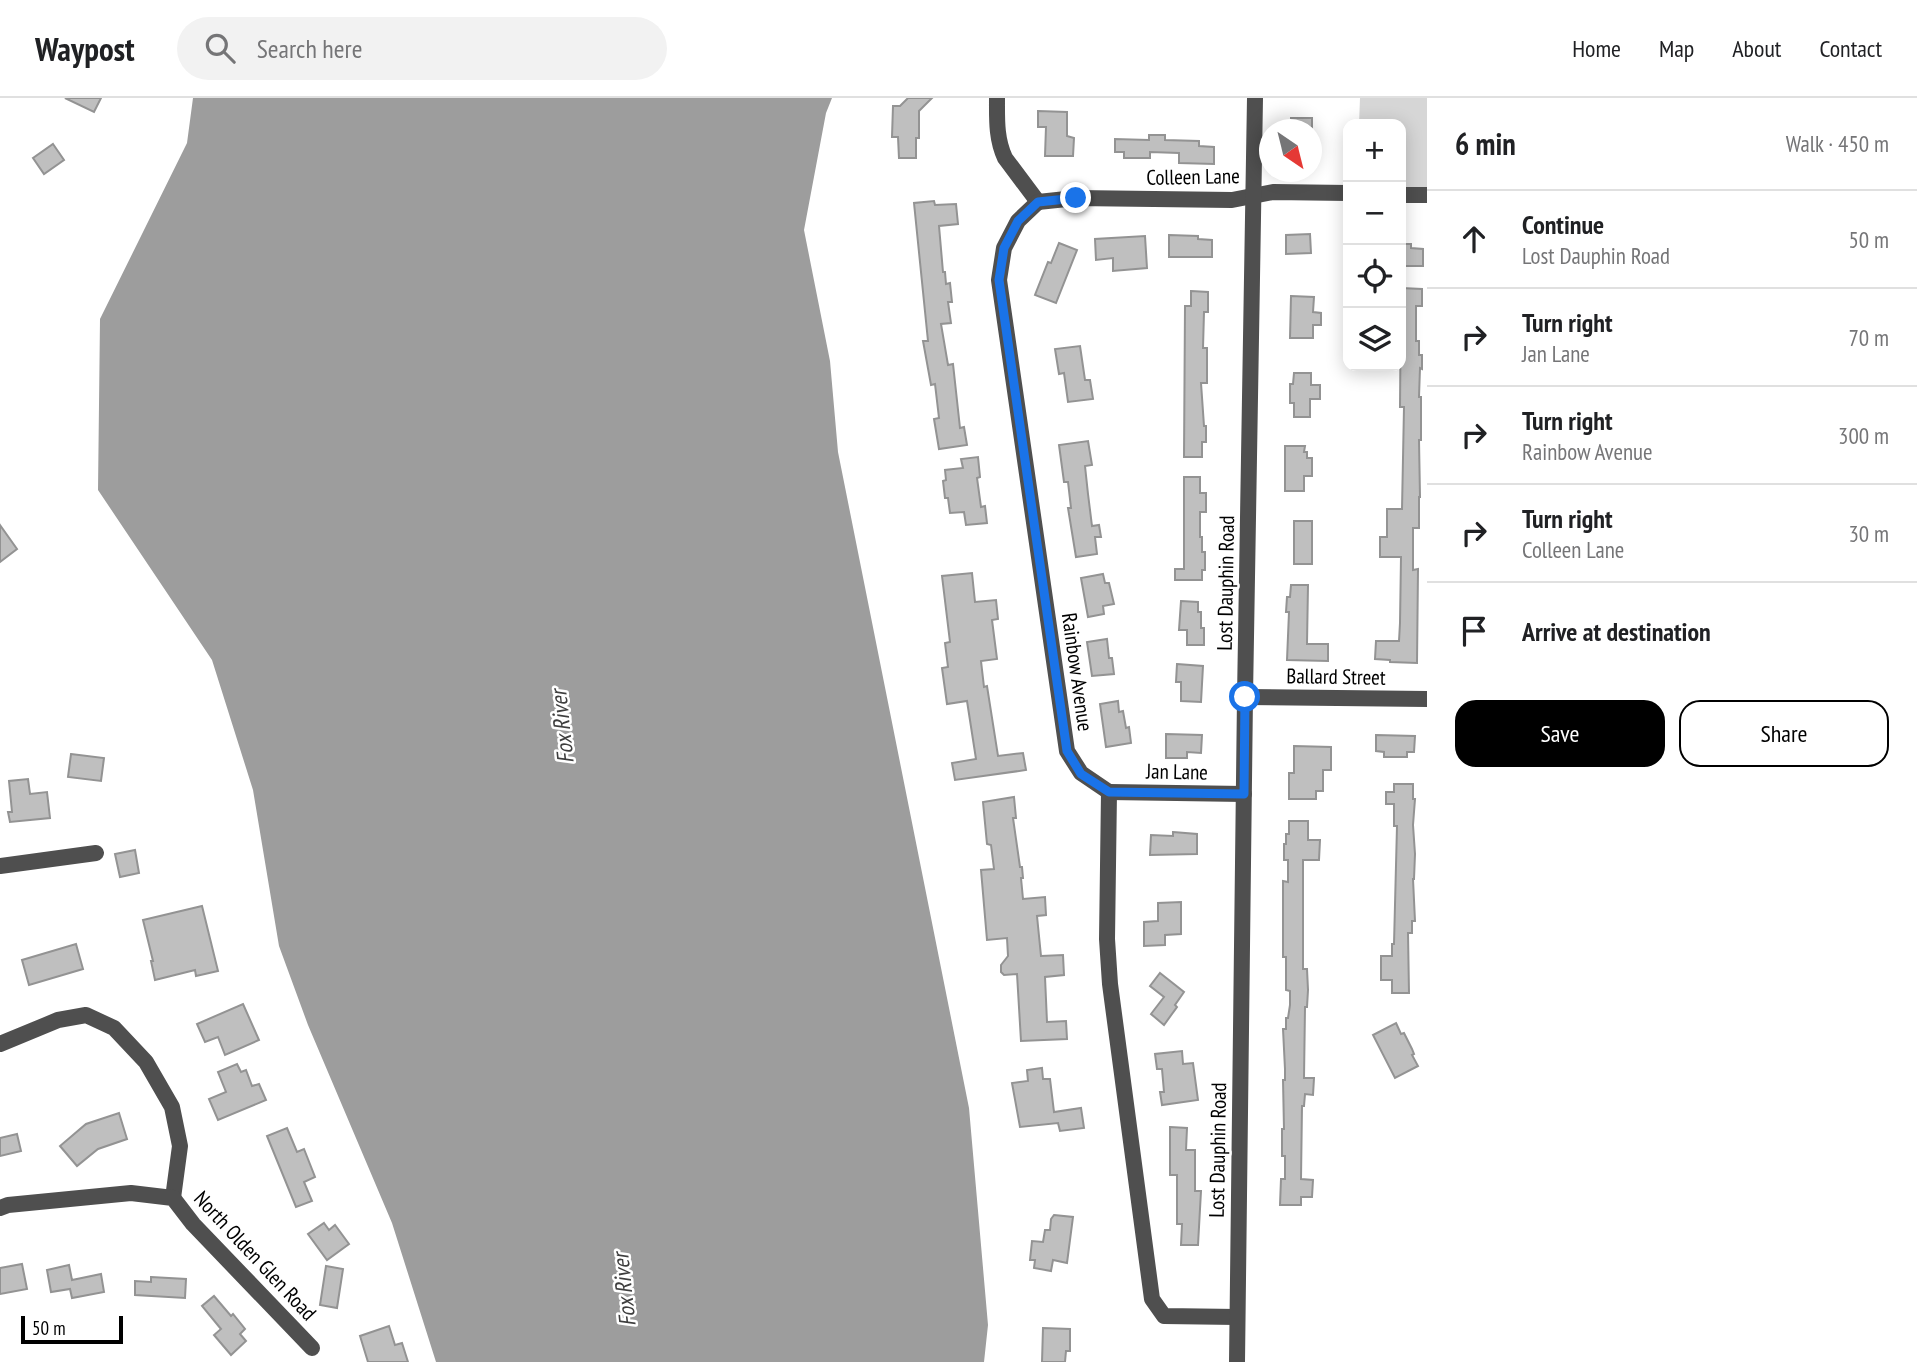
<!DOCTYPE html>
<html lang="en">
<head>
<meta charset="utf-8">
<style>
  body { margin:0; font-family:"PT Sans Narrow",sans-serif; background:#f2f2f2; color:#202124 }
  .controls { position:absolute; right:21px; top:21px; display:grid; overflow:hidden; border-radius:14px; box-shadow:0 4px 18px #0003 }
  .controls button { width:63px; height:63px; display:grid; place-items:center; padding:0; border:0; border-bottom:2px solid #e0e0e0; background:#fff; color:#202124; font:35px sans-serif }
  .compass { position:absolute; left:1259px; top:21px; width:63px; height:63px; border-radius:50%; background:#fff; box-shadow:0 4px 18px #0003; rotate:145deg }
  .scale { position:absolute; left:21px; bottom:18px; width:102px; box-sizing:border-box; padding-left:7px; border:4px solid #000; border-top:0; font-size:19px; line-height:24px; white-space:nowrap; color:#000; -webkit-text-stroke:5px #fff; paint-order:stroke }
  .stop { position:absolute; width:21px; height:21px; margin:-16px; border:5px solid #1a73e8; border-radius:50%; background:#fff }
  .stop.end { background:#1a73e8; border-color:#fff; box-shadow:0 2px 7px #0008 }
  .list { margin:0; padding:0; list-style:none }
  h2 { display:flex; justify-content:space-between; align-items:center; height:91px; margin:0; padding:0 28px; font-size:30px }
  h2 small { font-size:23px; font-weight:400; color:#757577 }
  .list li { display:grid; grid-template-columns:46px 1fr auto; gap:21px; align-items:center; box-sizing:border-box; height:98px; padding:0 28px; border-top:2px solid #e0e0e0 }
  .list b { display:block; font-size:26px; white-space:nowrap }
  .list p { margin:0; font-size:23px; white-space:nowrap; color:#757577 }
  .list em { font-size:23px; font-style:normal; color:#757577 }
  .actions { display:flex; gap:14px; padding:21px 28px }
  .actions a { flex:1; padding:16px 0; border:2px solid #000; border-radius:21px; text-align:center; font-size:24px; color:#000 }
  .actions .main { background:#000; color:#fff }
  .icon { flex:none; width:38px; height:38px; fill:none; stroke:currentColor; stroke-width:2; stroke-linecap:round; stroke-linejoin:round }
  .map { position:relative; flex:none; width:1427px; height:1264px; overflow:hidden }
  header { display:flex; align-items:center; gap:42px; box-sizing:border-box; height:98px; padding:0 35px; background:#fff; border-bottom:2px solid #e0e0e0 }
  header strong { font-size:33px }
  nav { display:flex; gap:38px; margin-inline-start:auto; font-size:24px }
  .search { width:490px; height:63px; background:#f2f2f2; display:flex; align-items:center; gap:18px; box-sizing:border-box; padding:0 24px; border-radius:38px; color:#757577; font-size:26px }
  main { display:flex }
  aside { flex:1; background:#fff }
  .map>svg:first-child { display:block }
  .green { fill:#d6d6d6 }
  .water { fill:#9d9d9d }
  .building { fill:#bfbfbf; stroke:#939393; stroke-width:2 }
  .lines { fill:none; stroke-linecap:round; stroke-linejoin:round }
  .minor { stroke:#4f4f4f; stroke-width:16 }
  .route { stroke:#1a73e8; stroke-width:9 }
  .labels { text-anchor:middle; stroke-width:5; stroke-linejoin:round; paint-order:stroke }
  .street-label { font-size:21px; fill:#000; stroke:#fff }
  .water-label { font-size:23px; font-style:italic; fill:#3e3e3e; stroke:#fff }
</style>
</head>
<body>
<header>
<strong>Waypost</strong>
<div class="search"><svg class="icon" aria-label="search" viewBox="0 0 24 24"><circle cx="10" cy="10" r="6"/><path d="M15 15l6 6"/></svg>Search here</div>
<nav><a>Home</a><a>Map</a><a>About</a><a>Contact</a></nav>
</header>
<main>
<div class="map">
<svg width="1427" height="1264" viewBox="0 0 1427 1264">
  <rect width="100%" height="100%" fill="#fff"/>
  <polygon class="green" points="1360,0 1427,0 1427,97 1401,97 1401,26 1359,26"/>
  <polygon class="water" points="193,0 832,0 826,15 804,132 830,263 838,354 969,1010 988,1227 984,1264 436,1264 392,1125 308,927 279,848 253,692 212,562 98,392 100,221 187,45"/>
  <g class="building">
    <polygon points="65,0 101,0 94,14"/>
    <polygon points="908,0 932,0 919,13 919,40 916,40 916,60 899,60 898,39 892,39 893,8 900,8"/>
    <polygon points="1038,13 1067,14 1067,38 1074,40 1073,58 1045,58 1046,29 1038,29"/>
    <rect x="1291" y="20" width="21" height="12"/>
    <polygon points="1149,37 1165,37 1165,42 1199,43 1199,48 1214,49 1214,66 1179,65 1179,55 1150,54 1150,60 1124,60 1124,54 1115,54 1115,41 1149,42"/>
    <polygon points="53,46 64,62 44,76 33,60"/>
    <polygon points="934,103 935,107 956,106 958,126 939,128 943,174 945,174 946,186 950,185 952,204 948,204 951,225 941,226 948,267 953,266 960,330 964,329 967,347 939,351 934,321 939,320 935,286 931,287 923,243 928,243 914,105"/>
    <polygon points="1310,136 1311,155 1286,156 1286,137"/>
    <polygon points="1169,137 1198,138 1198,141 1212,142 1212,159 1169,159"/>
    <polygon points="1145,138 1147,170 1113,173 1113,160 1096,162 1095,141"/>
    <polygon points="1059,145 1077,152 1056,205 1035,197 1048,164 1051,165"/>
    <polygon points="1401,146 1411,146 1411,150 1423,151 1423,168 1401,168"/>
    <polygon points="1401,190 1422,191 1422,208 1416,208 1416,243 1419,243 1419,257 1422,257 1422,271 1420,270 1419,299 1421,299 1421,342 1419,342 1420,399 1419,399 1419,430 1413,430 1413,472 1418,471 1417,565 1390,564 1390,562 1375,561 1376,543 1399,543 1400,525 1401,459 1380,459 1380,439 1387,439 1387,411 1402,411 1404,309 1400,309"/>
    <polygon points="1191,193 1208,194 1208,214 1204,214 1203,250 1207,250 1207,285 1201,285 1204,328 1206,328 1206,344 1202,344 1202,359 1184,359 1185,208 1191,208"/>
    <polygon points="1291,198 1314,199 1313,214 1321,215 1321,227 1313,227 1313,240 1290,240"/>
    <polygon points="1080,248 1085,282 1090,282 1093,301 1068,304 1064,275 1059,276 1055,251"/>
    <polygon points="1294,275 1311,275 1311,287 1320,287 1320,301 1310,301 1310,319 1294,319 1294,305 1290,305 1290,286 1293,286"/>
    <polygon points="1088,343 1092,367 1085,368 1088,396 1092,428 1099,427 1101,439 1095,439 1097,456 1076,459 1068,410 1071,410 1068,384 1064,384 1059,347"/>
    <polygon points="1285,348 1305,348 1304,354 1307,354 1307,360 1312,360 1312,378 1304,378 1304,393 1285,393"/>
    <polygon points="978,359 980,379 977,380 981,409 985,408 987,425 966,427 964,414 950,415 948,400 945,400 943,383 946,382 945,372 963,370 961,361"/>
    <polygon points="1184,379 1200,379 1200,395 1206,395 1206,414 1200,414 1200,439 1202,439 1202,454 1205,454 1205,472 1202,472 1202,482 1175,482 1175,471 1184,471"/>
    <rect x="1294" y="423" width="18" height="43"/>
    <polygon points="0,427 17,451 0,464"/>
    <polygon points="972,475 975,504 996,502 998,521 992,522 997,561 981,563 984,589 987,588 998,658 1023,655 1026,672 955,682 952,665 976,661 967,603 947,606 942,570 948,569 945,545 950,544 942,478"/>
    <polygon points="1103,476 1105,485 1109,485 1114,506 1103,508 1104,516 1088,519 1081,480"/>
    <polygon points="1291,487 1308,487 1307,546 1328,546 1328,563 1287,562 1289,514 1286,514 1287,499 1290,499"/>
    <polygon points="1181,503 1198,504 1198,514 1201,514 1201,530 1204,530 1204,547 1187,547 1187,532 1179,532"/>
    <polygon points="1107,541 1109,560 1112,560 1114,576 1092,578 1087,544"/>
    <polygon points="1177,566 1203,568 1201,604 1181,603 1181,584 1176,584"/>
    <polygon points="1118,603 1119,614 1123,613 1126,630 1129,629 1131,645 1106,649 1100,606"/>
    <polygon points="1166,636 1202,637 1201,655 1187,654 1187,660 1166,660"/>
    <polygon points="1376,637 1415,638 1414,654 1407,654 1407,659 1384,659 1384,654 1376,653"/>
    <polygon points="1294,648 1331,649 1331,672 1323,672 1323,693 1316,693 1316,701 1289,701 1289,675 1294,675"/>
    <polygon points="71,656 104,660 101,683 68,679"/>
    <polygon points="28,681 30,696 47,694 50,720 10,724 8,714 12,714 9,683"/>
    <polygon points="1394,686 1413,686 1413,701 1415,701 1413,727 1415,756 1414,781 1413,781 1415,823 1412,823 1412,835 1408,835 1409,895 1392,895 1392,882 1381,882 1381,858 1392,858 1392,846 1394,846 1397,728 1394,728 1394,706 1386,706 1386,694 1394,694"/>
    <polygon points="1014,699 1016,720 1013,720 1020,769 1022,769 1023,780 1021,780 1023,801 1045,799 1046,817 1037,818 1041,858 1063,857 1064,877 1045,879 1047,924 1066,923 1067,941 1021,943 1017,876 1004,877 1001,874 1001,867 1008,858 1007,840 987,842 981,772 994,771 991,747 987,746 983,704"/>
    <polygon points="1289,723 1308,723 1308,742 1320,742 1319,762 1303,762 1303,871 1307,871 1308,892 1307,909 1305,909 1304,980 1314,980 1313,997 1305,996 1304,1008 1302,1008 1301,1081 1313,1082 1312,1099 1301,1099 1301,1107 1280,1107 1281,1081 1285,1081 1285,1058 1282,1058 1282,1031 1284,1031 1283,982 1285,982 1285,971 1283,931 1286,931 1286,920 1288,920 1290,907 1290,893 1286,892 1286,859 1283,859 1283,783 1288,784 1288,762 1284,762 1284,746 1286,746 1286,736 1289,736"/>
    <polygon points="1173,734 1197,736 1197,756 1150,757 1151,737 1173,738"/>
    <polygon points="135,752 139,775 120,779 115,756"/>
    <polygon points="1181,804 1181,836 1165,837 1165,847 1144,848 1144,824 1158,823 1158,805"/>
    <polygon points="202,808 218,873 196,878 195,872 155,882 151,863 153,863 143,822"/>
    <polygon points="76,846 83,871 29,887 22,862"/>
    <polygon points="1160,875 1184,894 1175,907 1177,909 1164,927 1151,916 1164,899 1150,888"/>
    <polygon points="243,906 259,942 225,957 218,939 205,944 197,926"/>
    <polygon points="1396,925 1401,936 1404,935 1412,951 1414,956 1412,957 1418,968 1395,980 1373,937"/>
    <polygon points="1182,953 1183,966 1193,965 1198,1002 1162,1007 1160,994 1164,994 1162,971 1157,971 1155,956"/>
    <polygon points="237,966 241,974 246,972 252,988 259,986 266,1002 218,1022 209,1001 226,994 218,974"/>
    <polygon points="1042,970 1043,981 1050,981 1054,1014 1081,1010 1084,1030 1060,1033 1058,1025 1020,1029 1012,985 1028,983 1027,972"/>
    <polygon points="119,1015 127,1041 98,1051 77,1068 60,1048 86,1026"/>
    <polygon points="1170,1029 1187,1030 1186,1052 1195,1052 1195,1093 1201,1093 1198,1147 1181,1147 1182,1126 1177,1126 1177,1077 1170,1077"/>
    <polygon points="287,1030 297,1054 304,1051 315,1079 304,1084 312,1103 296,1109 267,1038"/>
    <polygon points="17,1036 21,1053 0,1058 0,1040"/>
    <polygon points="1054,1117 1073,1119 1067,1165 1053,1162 1051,1173 1034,1170 1035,1162 1030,1162 1032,1143 1043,1144 1045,1132 1050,1132 1051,1121"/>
    <polygon points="324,1125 329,1132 335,1127 349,1146 327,1162 308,1136"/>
    <polygon points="22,1166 27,1191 0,1196 0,1170"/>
    <polygon points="69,1167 72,1182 101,1176 104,1194 72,1200 70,1191 51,1194 47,1172"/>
    <polygon points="326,1168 343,1171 337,1210 320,1207"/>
    <polygon points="151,1179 186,1181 185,1200 135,1197 135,1183 151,1184"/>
    <polygon points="214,1198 231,1218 233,1216 245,1231 240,1236 246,1243 231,1257 214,1237 221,1231 202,1208"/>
    <polygon points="389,1228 395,1247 402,1245 408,1264 368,1264 360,1238"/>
    <polygon points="1043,1230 1070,1231 1070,1253 1066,1253 1065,1264 1042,1264"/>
  </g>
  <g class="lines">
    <g class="minor">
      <path d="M997,0C997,21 996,41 1005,60L1038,104"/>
      <polyline points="1401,97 1427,97"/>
      <polyline points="1038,104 1018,123 1004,150 999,182 1067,653 1081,675 1109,694"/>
      <polyline points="1038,104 1076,100 1232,102 1273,94 1348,95"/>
      <polyline points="1245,599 1427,601"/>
      <polyline points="1109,694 1107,841 1110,886 1152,1201 1164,1218 1237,1219"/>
      <polyline points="1109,694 1244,696"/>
      <polyline points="0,768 96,755"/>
      <polyline points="0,946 58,922 86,917 114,930 146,964 172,1009 180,1048 173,1100"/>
      <polyline points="0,1110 8,1107 131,1095 173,1100 193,1126 312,1250"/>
      <polyline points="1237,1264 1245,599 1255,0"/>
    </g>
  </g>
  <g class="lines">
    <polyline class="route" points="1076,100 1038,104 1018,123 1004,150 999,182 1067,653 1081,676 1109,694 1244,696 1245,599"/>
  </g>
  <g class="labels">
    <g class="street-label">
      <text transform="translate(1193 79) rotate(-1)" y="7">Colleen Lane</text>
      <text transform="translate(1226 485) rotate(-89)" y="7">Lost Dauphin Road</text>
      <text transform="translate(1077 574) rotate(82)" y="7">Rainbow Avenue</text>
      <text transform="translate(1336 579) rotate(1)" y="7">Ballard Street</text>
      <text transform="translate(1177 674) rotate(1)" y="7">Jan Lane</text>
      <text transform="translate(1218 1052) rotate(-89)" y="7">Lost Dauphin Road</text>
      <text transform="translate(255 1158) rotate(47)" y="7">North Olden Glen Road</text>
    </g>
    <g class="water-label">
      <text transform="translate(562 629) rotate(-96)" y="8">Fox River</text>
      <text transform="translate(624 1192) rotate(-96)" y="8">Fox River</text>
    </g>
  </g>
</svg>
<div class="controls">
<button>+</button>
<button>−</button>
<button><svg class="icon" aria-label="locate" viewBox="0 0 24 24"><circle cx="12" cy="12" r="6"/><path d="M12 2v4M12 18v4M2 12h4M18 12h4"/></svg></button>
<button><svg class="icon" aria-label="layers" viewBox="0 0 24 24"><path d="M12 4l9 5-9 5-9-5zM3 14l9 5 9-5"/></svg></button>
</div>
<svg class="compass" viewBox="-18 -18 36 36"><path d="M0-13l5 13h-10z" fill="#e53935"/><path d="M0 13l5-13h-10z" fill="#757577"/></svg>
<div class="scale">50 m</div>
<div class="stop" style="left:1245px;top:599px"></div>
<div class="stop end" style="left:1076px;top:100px"></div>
</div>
<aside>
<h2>6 min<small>Walk · 450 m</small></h2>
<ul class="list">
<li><svg class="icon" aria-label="ahead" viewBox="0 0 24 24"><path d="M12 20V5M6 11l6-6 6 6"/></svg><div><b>Continue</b><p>Lost Dauphin Road</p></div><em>50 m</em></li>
<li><svg class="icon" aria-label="right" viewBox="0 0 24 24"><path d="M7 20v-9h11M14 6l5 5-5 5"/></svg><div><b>Turn right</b><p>Jan Lane</p></div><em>70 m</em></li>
<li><svg class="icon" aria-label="right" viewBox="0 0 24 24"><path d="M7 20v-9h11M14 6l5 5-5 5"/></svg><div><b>Turn right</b><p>Rainbow Avenue</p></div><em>300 m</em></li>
<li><svg class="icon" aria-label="right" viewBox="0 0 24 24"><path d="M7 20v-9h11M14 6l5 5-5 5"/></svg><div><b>Turn right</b><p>Colleen Lane</p></div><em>30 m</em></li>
<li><svg class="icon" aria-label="arrive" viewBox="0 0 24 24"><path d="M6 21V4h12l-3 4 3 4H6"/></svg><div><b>Arrive at destination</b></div></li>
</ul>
<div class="actions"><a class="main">Save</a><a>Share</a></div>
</aside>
</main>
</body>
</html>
